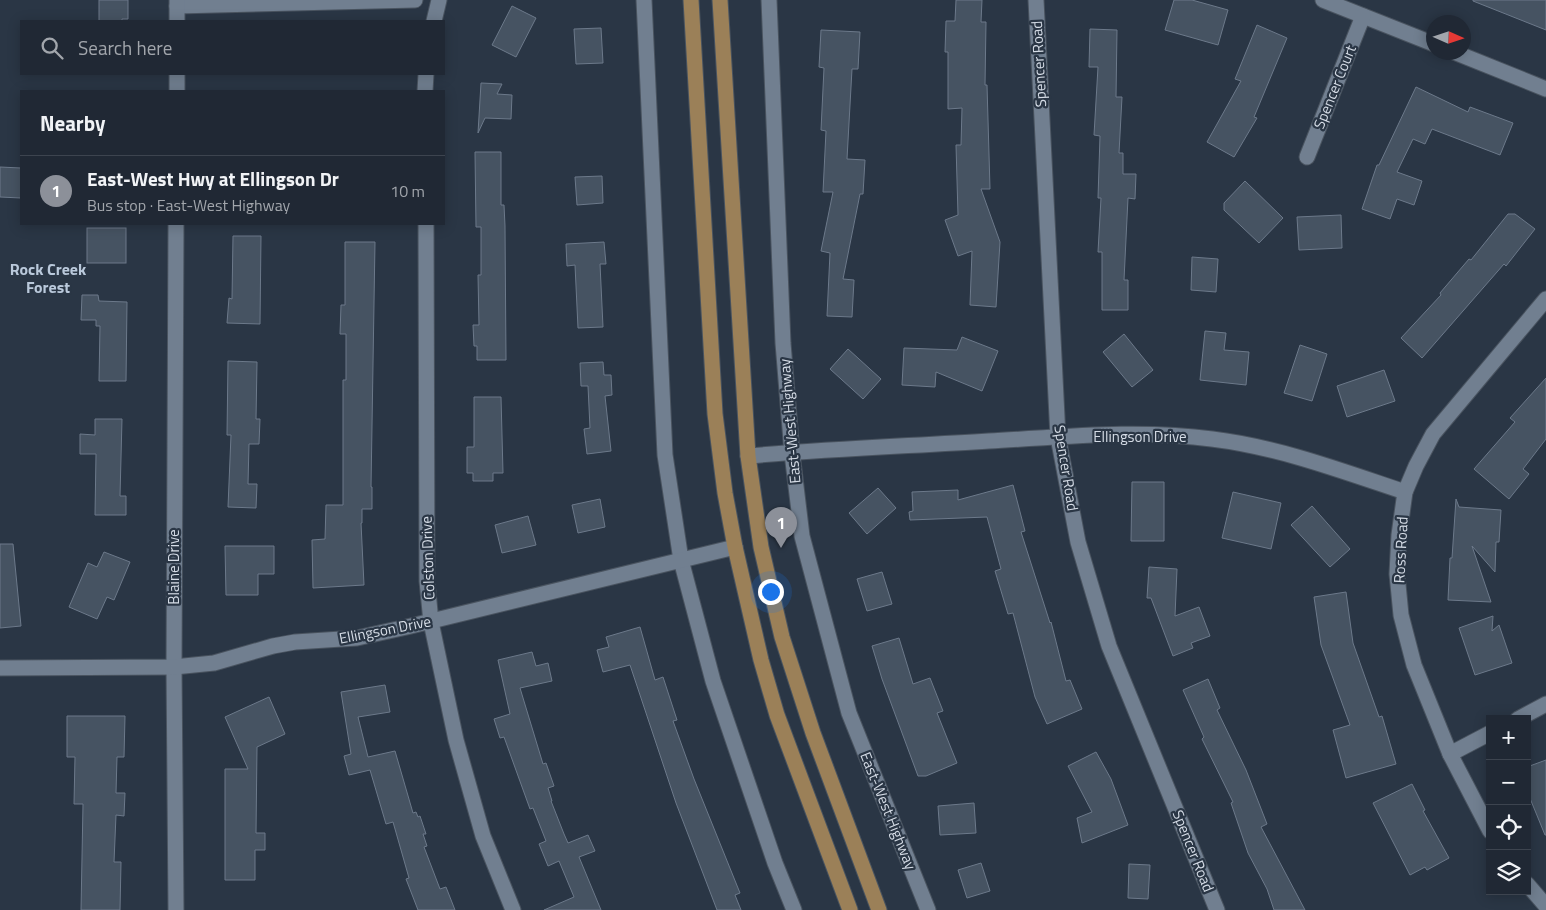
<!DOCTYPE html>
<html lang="en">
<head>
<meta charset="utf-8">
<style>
  body { margin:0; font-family:"Titillium Web",sans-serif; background:#2d3440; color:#f1f3f6 }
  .controls { position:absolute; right:15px; bottom:15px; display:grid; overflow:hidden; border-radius:0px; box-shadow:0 2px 12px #0003 }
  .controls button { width:45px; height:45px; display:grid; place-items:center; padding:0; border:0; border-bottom:1px solid #3d444f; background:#202834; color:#f1f3f6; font:25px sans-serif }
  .compass { position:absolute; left:1426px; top:15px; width:45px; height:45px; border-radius:50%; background:#202834; box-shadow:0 2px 12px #0003; rotate:93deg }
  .you { position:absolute; left:770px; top:591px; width:18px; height:18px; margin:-12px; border:4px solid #fff; border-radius:50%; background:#1a73e8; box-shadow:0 0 0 8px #1a73e833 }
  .badge { display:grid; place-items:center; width:32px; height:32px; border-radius:50%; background:#8c9099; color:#fff; font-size:16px; font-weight:700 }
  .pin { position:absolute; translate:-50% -41px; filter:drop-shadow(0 1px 2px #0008) }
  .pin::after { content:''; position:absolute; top:26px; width:18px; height:15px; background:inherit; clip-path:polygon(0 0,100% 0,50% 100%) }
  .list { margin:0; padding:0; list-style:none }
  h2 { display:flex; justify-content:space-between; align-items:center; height:65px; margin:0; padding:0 20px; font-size:21px }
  h2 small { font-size:16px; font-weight:400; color:#a2a6ac }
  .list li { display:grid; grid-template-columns:32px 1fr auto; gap:15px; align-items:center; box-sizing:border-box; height:70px; padding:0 20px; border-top:1px solid #3d444f }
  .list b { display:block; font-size:19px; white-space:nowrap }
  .list p { margin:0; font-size:16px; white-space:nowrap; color:#a2a6ac }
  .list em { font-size:16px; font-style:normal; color:#a2a6ac }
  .icon { flex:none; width:28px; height:28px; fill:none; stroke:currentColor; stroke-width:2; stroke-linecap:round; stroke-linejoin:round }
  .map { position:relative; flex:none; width:1546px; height:910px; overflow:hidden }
  .search { position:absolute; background:#202834; box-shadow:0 2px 12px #0003; left:20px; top:20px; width:425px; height:55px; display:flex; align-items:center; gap:12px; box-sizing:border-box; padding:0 18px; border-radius:0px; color:#a2a6ac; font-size:19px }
  .panel { position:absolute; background:#202834; box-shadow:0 2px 12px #0003; left:20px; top:90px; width:425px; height:135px; border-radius:0px }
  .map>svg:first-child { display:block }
  .building { fill:#465362; stroke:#6c798a }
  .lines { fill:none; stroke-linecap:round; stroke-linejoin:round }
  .minor-casing { stroke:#49535f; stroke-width:17 }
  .primary-casing { stroke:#49535f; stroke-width:17 }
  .minor { stroke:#717f90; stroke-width:15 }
  .primary { stroke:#9b8058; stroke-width:15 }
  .labels { text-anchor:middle; stroke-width:4.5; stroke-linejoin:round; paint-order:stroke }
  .street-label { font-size:15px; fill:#d5dce6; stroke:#2a3645 }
  .neighbourhood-label { font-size:16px; font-weight:bold; fill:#bac9db; stroke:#2a3645 }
</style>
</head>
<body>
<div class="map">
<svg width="1546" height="910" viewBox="0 0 1546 910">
  <rect width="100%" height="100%" fill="#2a3645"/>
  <g class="building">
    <polygon points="99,0 128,0 128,19 122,19 122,21 99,21"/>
    <polygon points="956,0 982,0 981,22 986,22 985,85 987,85 990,189 981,189 1000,242 996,307 970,305 972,251 958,256 945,220 958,215 956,145 961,145 962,108 948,109 948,52 945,52 946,21 955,21"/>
    <polygon points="1174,0 1192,0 1228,10 1218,45 1165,30"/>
    <polygon points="1473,0 1546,0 1546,30 1473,1"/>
    <polygon points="512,6 536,18 516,57 492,45"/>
    <polygon points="1257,25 1287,38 1254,117 1257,118 1234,157 1207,142 1241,81 1235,79"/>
    <polygon points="601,28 603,63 576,64 574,29"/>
    <polygon points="1090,29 1117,30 1116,97 1122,97 1119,153 1123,153 1123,174 1136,174 1135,199 1128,198 1124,280 1128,280 1128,310 1102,310 1102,252 1098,252 1101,198 1098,198 1100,136 1094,135 1098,67 1089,67"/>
    <polygon points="821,30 860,32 858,69 852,69 847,159 865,160 863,194 860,194 843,279 854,280 852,317 827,316 830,253 821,251 833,192 823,192 826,131 821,130 824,68 819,67"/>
    <polygon points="481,83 502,84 497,94 512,95 511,119 485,118 478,133"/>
    <polygon points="1416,87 1468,112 1470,107 1513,123 1500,155 1432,129 1425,144 1413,139 1397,172 1422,181 1414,205 1397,199 1390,219 1362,209 1377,165 1379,165"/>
    <polygon points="475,152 501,152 501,205 504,205 505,226 506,360 477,360 477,346 474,346 473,325 479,325 478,275 481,275 481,227 476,227"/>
    <polygon points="0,167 21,168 21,198 0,197"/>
    <polygon points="602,176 603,203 577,205 575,177"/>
    <polygon points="1245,181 1283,218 1259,243 1224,210 1224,203"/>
    <polygon points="1508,214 1515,214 1535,229 1506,266 1504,264 1422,358 1401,338 1441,295 1440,293 1469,259 1471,260"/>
    <polygon points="1341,215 1342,248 1299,250 1297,217"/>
    <rect x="87" y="228" width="39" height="35"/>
    <polygon points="233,236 261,236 260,324 227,323 229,298 232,299"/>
    <polygon points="345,242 375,242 371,487 372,487 372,509 362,509 362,523 361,523 364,585 313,588 312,540 325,539 326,505 343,505 343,380 346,380 346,334 340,334 341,305 345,305"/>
    <polygon points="604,242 606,264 600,264 603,327 578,328 575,265 567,266 566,244"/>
    <polygon points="1192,257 1218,259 1216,292 1191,290"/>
    <polygon points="82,295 98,295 99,301 127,302 126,381 99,381 100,326 96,326 96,320 81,320"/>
    <polygon points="1205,331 1226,333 1224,350 1249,352 1246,385 1200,380"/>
    <polygon points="1124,334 1153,370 1132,387 1103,352"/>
    <polygon points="962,337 998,351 982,391 936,372 935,387 902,385 904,348 957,350"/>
    <polygon points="1300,345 1327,354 1312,401 1284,393"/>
    <polygon points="848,349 881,379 863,399 830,369"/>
    <polygon points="228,361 257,362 256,419 260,419 259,444 249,444 248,484 257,484 256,508 228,507 231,435 227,435"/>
    <polygon points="603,362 604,375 611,375 612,395 605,396 611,451 587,454 584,429 590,428 588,386 581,386 580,363"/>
    <polygon points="1384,370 1395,401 1347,417 1337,386"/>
    <polygon points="1546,378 1546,439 1523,469 1529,474 1509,499 1474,469 1515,422 1510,418"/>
    <polygon points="474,397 501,397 503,473 493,473 493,481 473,481 473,473 467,473 467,447 474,447"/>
    <polygon points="95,419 122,419 120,496 126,496 126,515 95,515 96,454 80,454 80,434 95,435"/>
    <polygon points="1132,482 1164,482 1164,541 1131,541"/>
    <polygon points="1013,485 1025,531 1021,532 1050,623 1051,622 1066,681 1070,680 1082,709 1047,724 1035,697 1013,613 1008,614 995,571 1001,569 987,517 910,520 909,512 913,511 912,492 958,490 958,500"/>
    <polygon points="878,488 896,508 867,534 849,513"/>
    <polygon points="1233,492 1281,503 1271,549 1222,538"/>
    <polygon points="600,499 605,527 578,533 572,505"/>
    <polygon points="1456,499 1459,507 1501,510 1499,542 1496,542 1495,572 1472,546 1491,602 1448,600 1450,558 1452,558"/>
    <polygon points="1312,506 1350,549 1330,567 1291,525"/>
    <polygon points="528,516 536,545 502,553 495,525"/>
    <polygon points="0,544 13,544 21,626 0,628"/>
    <polygon points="225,546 274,546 274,574 258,574 258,595 226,595"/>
    <polygon points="104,552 130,562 114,600 107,597 97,619 69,607 88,563 97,567"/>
    <polygon points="1149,567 1177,569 1175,616 1199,607 1210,636 1191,643 1193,648 1173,656 1151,598 1147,598"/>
    <polygon points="882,572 892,604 867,611 857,579"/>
    <polygon points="1346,592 1353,643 1379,717 1382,716 1396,764 1346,778 1333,730 1350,725 1321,645 1314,597"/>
    <polygon points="1493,616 1492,631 1499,625 1512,663 1475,675 1459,628"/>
    <polygon points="640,627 655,680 663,677 677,720 673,721 694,779 740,893 735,895 741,910 717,910 676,803 630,665 603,672 597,650 609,647 606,637"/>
    <polygon points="899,638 913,684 930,678 943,711 937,713 957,763 926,776 918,776 882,679 872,646"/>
    <polygon points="532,652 536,666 548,663 552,681 520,688 543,764 546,763 554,786 548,788 552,801 551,801 564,834 568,843 588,835 595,851 579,857 601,910 544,910 574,897 559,861 548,866 539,844 546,841 533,808 530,809 504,737 500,738 494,719 510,714 498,660"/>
    <polygon points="1208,679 1220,708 1217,710 1246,770 1267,824 1261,827 1305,910 1274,910 1267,889 1248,853 1231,803 1233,802 1202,739 1204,737 1183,690"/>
    <polygon points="385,685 390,712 358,717 368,757 395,751 413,813 416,812 418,817 420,816 426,834 423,834 427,846 424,847 440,889 446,887 455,910 418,910 406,879 409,878 393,822 386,824 370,770 349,775 344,756 351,754 341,692"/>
    <polygon points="269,697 285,734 257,747 256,833 265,833 265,850 255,850 255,880 225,880 225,769 248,769 225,717"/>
    <polygon points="67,716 125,716 124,757 117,757 116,793 125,793 124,816 116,815 114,862 121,862 120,910 81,910 83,804 74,804 75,757 67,757"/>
    <polygon points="1096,752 1111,779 1128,825 1082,843 1077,818 1092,812 1068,766"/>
    <polygon points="1546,760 1546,835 1545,835 1527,791 1527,767"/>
    <polygon points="1412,784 1425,810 1423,811 1449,858 1427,870 1425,867 1410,875 1373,803"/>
    <polygon points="974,803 976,833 940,835 938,806"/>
    <polygon points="981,863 990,891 967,898 958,870"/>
    <polygon points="1129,864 1150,865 1148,899 1128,898"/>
  </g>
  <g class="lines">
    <defs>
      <g id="minor">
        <polyline points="644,0 665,455 681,560 713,681 775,863 794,910"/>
        <polyline points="769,0 783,343 792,453 802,536 849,713 928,910"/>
        <polyline points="1036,0 1058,437 1078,542 1109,646 1217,910"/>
        <polyline points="1323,0 1434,44"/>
        <polyline points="177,6 415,0"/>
        <polyline points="177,21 177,0"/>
        <polyline points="434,21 439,0"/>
        <polyline points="1454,52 1546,89"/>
        <polyline points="177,91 177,74"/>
        <polyline points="425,91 426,74"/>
        <polyline points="1307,157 1363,16"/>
        <polyline points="176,224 174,667 176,910"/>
        <polyline points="426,224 427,581 431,622 456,740 483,836 513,910"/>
        <path d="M748,456C828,449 909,446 989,441C1063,437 1139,429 1212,439C1278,447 1342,471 1405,492"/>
        <polyline points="0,668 174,667 214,663 273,646 295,642 357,638 411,626 735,547"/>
        <polyline points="1518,719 1546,704"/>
        <polyline points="1450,754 1490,733"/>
        <polyline points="1490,831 1450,754 1414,665 1401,615 1397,574 1399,535 1405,492 1416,466 1433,434 1546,299"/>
        <polyline points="1527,884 1546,906"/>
      </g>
      <g id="primary">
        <polyline points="691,0 715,414 725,493 735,547 761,660 777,715 850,910"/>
        <polyline points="720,0 748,456 761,547 782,637 813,733 879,910"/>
      </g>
    </defs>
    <use href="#minor" class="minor-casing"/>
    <use href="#primary" class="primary-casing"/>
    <use href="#minor" class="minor"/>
    <use href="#primary" class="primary"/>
  </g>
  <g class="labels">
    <g class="street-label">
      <text transform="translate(1039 64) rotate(-93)" y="5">Spencer Road</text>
      <text transform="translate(1335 87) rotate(-68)" y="5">Spencer Court</text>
      <text transform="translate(790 421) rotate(-95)" y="5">East-West Highway</text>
      <text x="1140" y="442">Ellingson Drive</text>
      <text transform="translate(1066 468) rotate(81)" y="5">Spencer Road</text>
      <text transform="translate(1401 550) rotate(-87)" y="5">Ross Road</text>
      <text transform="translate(428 558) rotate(-92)" y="5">Colston Drive</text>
      <text transform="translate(174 567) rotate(-90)" y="5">Blaine Drive</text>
      <text transform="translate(385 630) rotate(-11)" y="5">Ellingson Drive</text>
      <text transform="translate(888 811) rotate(68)" y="5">East-West Highway</text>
      <text transform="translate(1193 851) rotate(68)" y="5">Spencer Road</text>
    </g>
    <g class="neighbourhood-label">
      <text x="48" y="275">Rock Creek<tspan x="48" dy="18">Forest</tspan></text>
    </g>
  </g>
</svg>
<div class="controls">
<button>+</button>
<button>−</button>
<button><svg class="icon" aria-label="locate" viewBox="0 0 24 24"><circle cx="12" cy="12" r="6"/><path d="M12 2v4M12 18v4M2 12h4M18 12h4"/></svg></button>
<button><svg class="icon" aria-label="layers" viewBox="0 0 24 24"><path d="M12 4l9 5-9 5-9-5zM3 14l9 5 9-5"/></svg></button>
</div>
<svg class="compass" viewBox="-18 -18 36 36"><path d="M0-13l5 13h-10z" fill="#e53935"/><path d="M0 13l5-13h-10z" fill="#a2a6ac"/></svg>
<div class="you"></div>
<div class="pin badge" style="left:781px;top:548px">1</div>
<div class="search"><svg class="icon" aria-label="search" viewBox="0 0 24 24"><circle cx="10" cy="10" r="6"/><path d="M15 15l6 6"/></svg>Search here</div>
<section class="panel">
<h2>Nearby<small></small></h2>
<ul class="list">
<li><span class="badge">1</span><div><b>East-West Hwy at Ellingson Dr</b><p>Bus stop · East-West Highway</p></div><em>10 m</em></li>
</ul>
</section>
</div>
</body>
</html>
